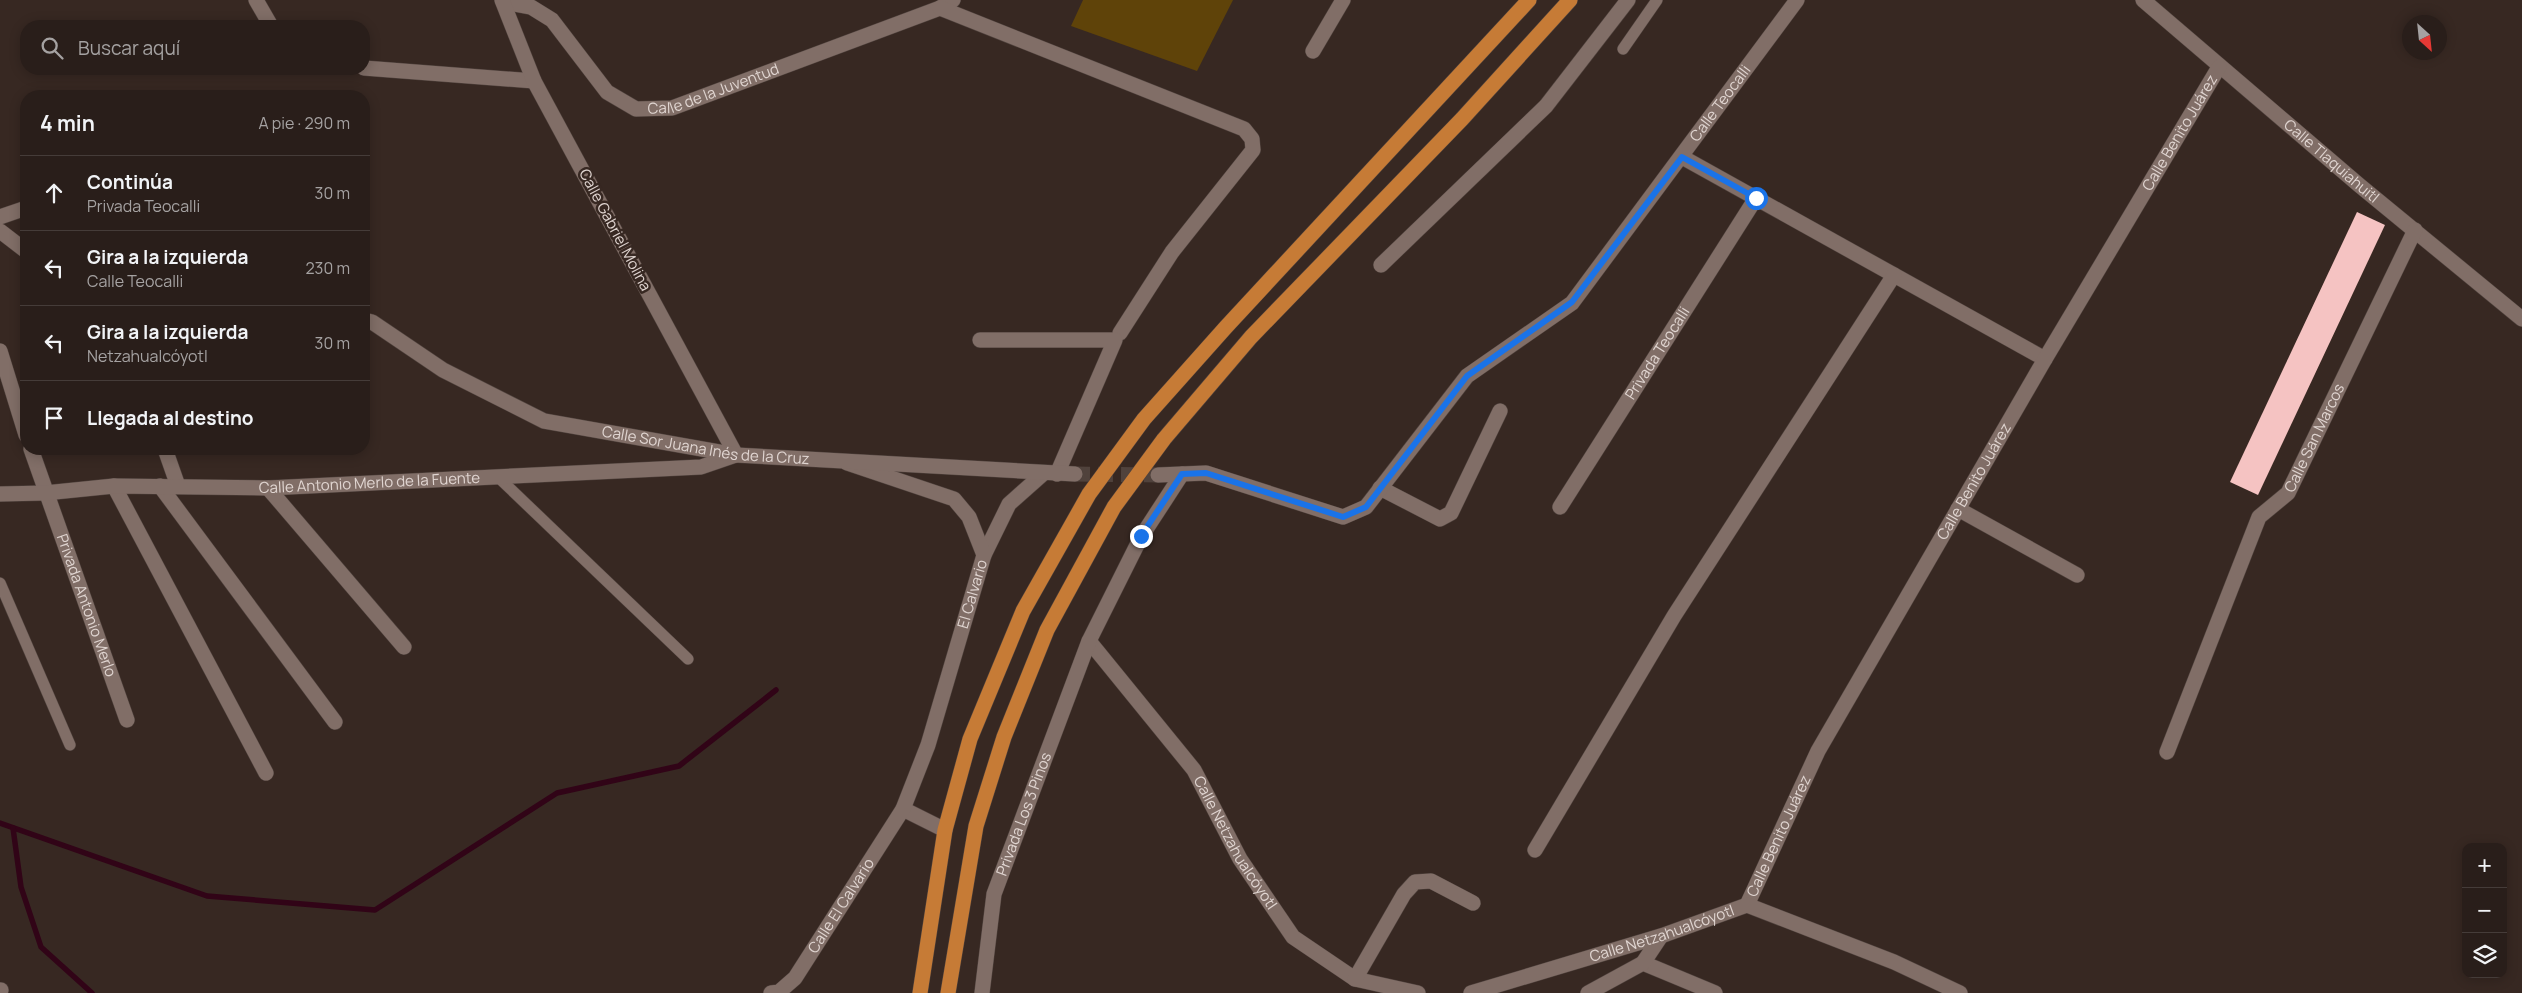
<!DOCTYPE html>
<html lang="es">
<head>
<meta charset="utf-8">
<style>
  body { margin:0; font-family:Manrope,sans-serif; background:#352b27; color:#f1f3f6 }
  .controls { position:absolute; right:15px; bottom:15px; display:grid; overflow:hidden; border-radius:10px; box-shadow:0 2px 12px #0003 }
  .controls button { width:45px; height:45px; display:grid; place-items:center; padding:0; border:0; border-bottom:1px solid #453c39; background:#291e1a; color:#f1f3f6; font:25px sans-serif }
  .compass { position:absolute; left:2402px; top:15px; width:45px; height:45px; border-radius:50%; background:#291e1a; box-shadow:0 2px 12px #0003; rotate:153deg }
  .stop { position:absolute; width:15px; height:15px; margin:-11px; border:4px solid #1a73e8; border-radius:50%; background:#fff }
  .stop.end { background:#1a73e8; border-color:#fff; box-shadow:0 1px 5px #0008 }
  .list { margin:0; padding:0; list-style:none }
  h2 { display:flex; justify-content:space-between; align-items:center; height:65px; margin:0; padding:0 20px; font-size:21px }
  h2 small { font-size:16px; font-weight:400; color:#a5a2a2 }
  .list li { display:grid; grid-template-columns:32px 1fr auto; gap:15px; align-items:center; box-sizing:border-box; height:75px; padding:0 20px; border-top:1px solid #453c39 }
  .list b { display:block; font-size:19px; white-space:nowrap }
  .list p { margin:0; font-size:16px; white-space:nowrap; color:#a5a2a2 }
  .list em { font-size:16px; font-style:normal; color:#a5a2a2 }
  .icon { flex:none; width:28px; height:28px; fill:none; stroke:currentColor; stroke-width:2; stroke-linecap:round; stroke-linejoin:round }
  .map { position:relative; flex:none; width:2522px; height:993px; overflow:hidden }
  .search { position:absolute; background:#291e1a; box-shadow:0 2px 12px #0003; left:20px; top:20px; width:350px; height:55px; display:flex; align-items:center; gap:12px; box-sizing:border-box; padding:0 18px; border-radius:20px; color:#a5a2a2; font-size:19px }
  .panel { position:absolute; background:#291e1a; box-shadow:0 2px 12px #0003; left:20px; top:90px; width:350px; height:365px; border-radius:20px }
  .map>svg:first-child { display:block }
  .green { fill:#5f4309 }
  .lines { fill:none; stroke-linecap:round; stroke-linejoin:round }
  .stream { stroke:#310417; stroke-width:5.5 }
  .building { fill:#f5c3c2 }
  .secondary-tunnel { stroke:#50423c; stroke-width:15; stroke-dasharray:15 8; stroke-linecap:butt }
  .lane-casing { stroke:#50433e; stroke-width:12 }
  .street-casing { stroke:#50433e; stroke-width:16 }
  .secondary-casing { stroke:#50433e; stroke-width:16 }
  .highway-casing { stroke:#50433e; stroke-width:16 }
  .lane { stroke:#816e67; stroke-width:11 }
  .street { stroke:#816e67; stroke-width:15 }
  .secondary { stroke:#816e67; stroke-width:15 }
  .highway { stroke:#c67b36; stroke-width:15 }
  .route { stroke:#1a73e8; stroke-width:6 }
  .labels { text-anchor:middle; stroke-width:5; stroke-linejoin:round; paint-order:stroke }
  .street-label { font-size:15px; fill:#e0d5d1; stroke:#372822 }
</style>
</head>
<body>
<div class="map">
<svg width="2522" height="993" viewBox="0 0 2522 993">
  <rect width="100%" height="100%" fill="#372822"/>
  <polygon class="green" points="1083,0 1233,0 1197,71 1071,26"/>
  <g class="lines">
    <g class="stream">
      <polyline points="0,823 207,896 375,910 557,793 679,766 776,690"/>
      <polyline points="13,828 21,887 41,947 92,993"/>
    </g>
  </g>
  <polygon class="building" points="2357,212 2385,225 2258,495 2230,482"/>
  <g class="lines">
    <polyline class="secondary-tunnel" points="1075,474 1158,475"/>
    <defs>
      <g id="lane">
        <polyline points="1623,49 1657,0"/>
        <polyline points="498,477 688,659"/>
        <polyline points="0,583 70,745"/>
      </g>
      <g id="street">
        <polyline points="256,0 271,26"/>
        <path id="s1" d="M2143,0L2359,185L2522,319"/>
        <path id="s2" d="M503,2L531,7L552,20L607,92L636,109L672,108L940,8L953,0"/>
        <polyline points="940,8 1244,129 1252,139 1253,150 1172,252 1120,333"/>
        <polyline points="1313,51 1343,0"/>
        <polyline points="364,68 534,81"/>
        <polyline points="1682,157 2045,359"/>
        <polyline points="0,217 26,208"/>
        <polyline points="1381,265 1546,106 1628,0"/>
        <polyline points="980,340 1115,340 1057,474"/>
        <polyline points="0,351 26,435"/>
        <path id="s3" d="M31,449L127,720"/>
        <polyline points="165,449 178,486"/>
        <polyline points="114,486 266,773"/>
        <polyline points="160,486 335,722"/>
        <polyline points="268,488 404,647"/>
        <polyline points="1380,488 1440,519 1451,513 1500,411"/>
        <path id="s4" d="M0,494L45,493L114,486L268,488L701,467L736,455L534,81L502,0"/>
        <path id="s5" d="M1560,507L1756,198"/>
        <polyline points="1958,509 2077,575"/>
        <polyline points="984,555 1009,504 1044,473"/>
        <path id="s6" d="M1089,641L1194,770L1240,859L1293,937L1355,979L1418,993"/>
        <path id="s7" d="M2167,752L2259,517L2288,493L2415,230"/>
        <polyline points="903,809 945,830"/>
        <polyline points="1535,850 1674,616 1894,275"/>
        <path id="s8" d="M1747,905L1818,751L2045,359L2219,67"/>
        <polyline points="1643,963 1715,993"/>
        <polyline points="1355,979 1404,894 1415,882 1431,881 1473,903"/>
        <polyline points="0,990 1,990"/>
        <path id="s9" d="M771,993L779,992L795,978L903,809L928,745L984,555L969,517L954,499L847,463"/>
        <path id="s10" d="M982,993L994,894L1089,641L1141,537L1182,474"/>
        <path id="s11" d="M1471,993L1661,936L1747,905L1894,962L1960,993"/>
        <polyline points="1588,993 1643,963 1661,936"/>
      </g>
      <g id="secondary">
        <polyline points="0,231 26,251"/>
        <path id="s12" d="M364,320L372,322L443,370L544,421L736,455L1075,474"/>
        <path id="s13" d="M1158,475L1206,473L1343,517L1366,507L1467,376L1572,303L1797,0"/>
      </g>
      <g id="highway">
        <polyline points="920,993 945,830 970,739 1023,611 1089,494 1144,419 1226,327 1529,0"/>
        <polyline points="948,993 976,826 1004,737 1047,630 1114,507 1164,439 1251,337 1462,119 1570,0"/>
      </g>
    </defs>
    <use href="#lane" class="lane-casing"/>
    <use href="#street" class="street-casing"/>
    <use href="#secondary" class="secondary-casing"/>
    <use href="#highway" class="highway-casing"/>
    <use href="#lane" class="lane"/>
    <use href="#street" class="street"/>
    <use href="#secondary" class="secondary"/>
    <use href="#highway" class="highway"/>
  </g>
  <g class="lines">
    <polyline class="route" points="1141,536 1182,474 1206,473 1343,517 1366,507 1467,376 1572,302 1682,157 1756,198"/>
  </g>
  <g class="labels">
    <g class="street-label">
      <text dy="5" stroke="none"><textPath href="#s2" startOffset="258">Calle de la Juventud</textPath></text>
      <text dy="5" stroke="none"><textPath href="#s13" startOffset="759">Calle Teocalli</textPath></text>
      <text dy="5" stroke="none"><textPath href="#s8" startOffset="886">Calle Benito Juárez</textPath></text>
      <text dy="5" stroke="none"><textPath href="#s1" startOffset="248">Calle Tlaquiahuitl</textPath></text>
      <text transform="translate(615 230) rotate(62)" y="5">Calle Gabriel Molina</text>
      <text dy="5" stroke="none"><textPath href="#s5" startOffset="182">Privada Teocalli</textPath></text>
      <text dy="5" stroke="none"><textPath href="#s7" startOffset="351">Calle San Marcos</textPath></text>
      <text dy="5" stroke="none"><textPath href="#s12" startOffset="371">Calle Sor Juana Inés de la Cruz</textPath></text>
      <text dy="5" stroke="none"><textPath href="#s4" startOffset="370">Calle Antonio Merlo de la Fuente</textPath></text>
      <text dy="5" stroke="none"><textPath href="#s8" startOffset="481">Calle Benito Juárez</textPath></text>
      <text dy="5" stroke="none"><textPath href="#s9" startOffset="456">El Calvario</textPath></text>
      <text dy="5" stroke="none"><textPath href="#s3" startOffset="166">Privada Antonio Merlo</textPath></text>
      <text dy="5" stroke="none"><textPath href="#s10" startOffset="185">Privada Los 3 Pinos</textPath></text>
      <text dy="5" stroke="none"><textPath href="#s8" startOffset="76">Calle Benito Juárez</textPath></text>
      <text dy="5" stroke="none"><textPath href="#s6" startOffset="250">Calle Netzahualcóyotl</textPath></text>
      <text dy="5" stroke="none"><textPath href="#s9" startOffset="115">Calle El Calvario</textPath></text>
      <text dy="5" stroke="none"><textPath href="#s11" startOffset="200">Calle Netzahualcóyotl</textPath></text>
    </g>
  </g>
</svg>
<div class="controls">
<button>+</button>
<button>−</button>
<button><svg class="icon" aria-label="layers" viewBox="0 0 24 24"><path d="M12 4l9 5-9 5-9-5zM3 14l9 5 9-5"/></svg></button>
</div>
<svg class="compass" viewBox="-18 -18 36 36"><path d="M0-13l5 13h-10z" fill="#e53935"/><path d="M0 13l5-13h-10z" fill="#a5a2a2"/></svg>
<div class="stop" style="left:1756px;top:198px"></div>
<div class="stop end" style="left:1141px;top:536px"></div>
<div class="search"><svg class="icon" aria-label="search" viewBox="0 0 24 24"><circle cx="10" cy="10" r="6"/><path d="M15 15l6 6"/></svg>Buscar aquí</div>
<section class="panel">
<h2>4 min<small>A pie · 290 m</small></h2>
<ul class="list">
<li><svg class="icon" aria-label="ahead" viewBox="0 0 24 24"><path d="M12 20V5M6 11l6-6 6 6"/></svg><div><b>Continúa</b><p>Privada Teocalli</p></div><em>30 m</em></li>
<li><svg class="icon" aria-label="left" viewBox="0 0 24 24"><path d="M17 20v-9H6M10 6l-5 5 5 5"/></svg><div><b>Gira a la izquierda</b><p>Calle Teocalli</p></div><em>230 m</em></li>
<li><svg class="icon" aria-label="left" viewBox="0 0 24 24"><path d="M17 20v-9H6M10 6l-5 5 5 5"/></svg><div><b>Gira a la izquierda</b><p>Netzahualcóyotl</p></div><em>30 m</em></li>
<li><svg class="icon" aria-label="arrive" viewBox="0 0 24 24"><path d="M6 21V4h12l-3 4 3 4H6"/></svg><div><b>Llegada al destino</b></div></li>
</ul>
</section>
</div>
</body>
</html>
